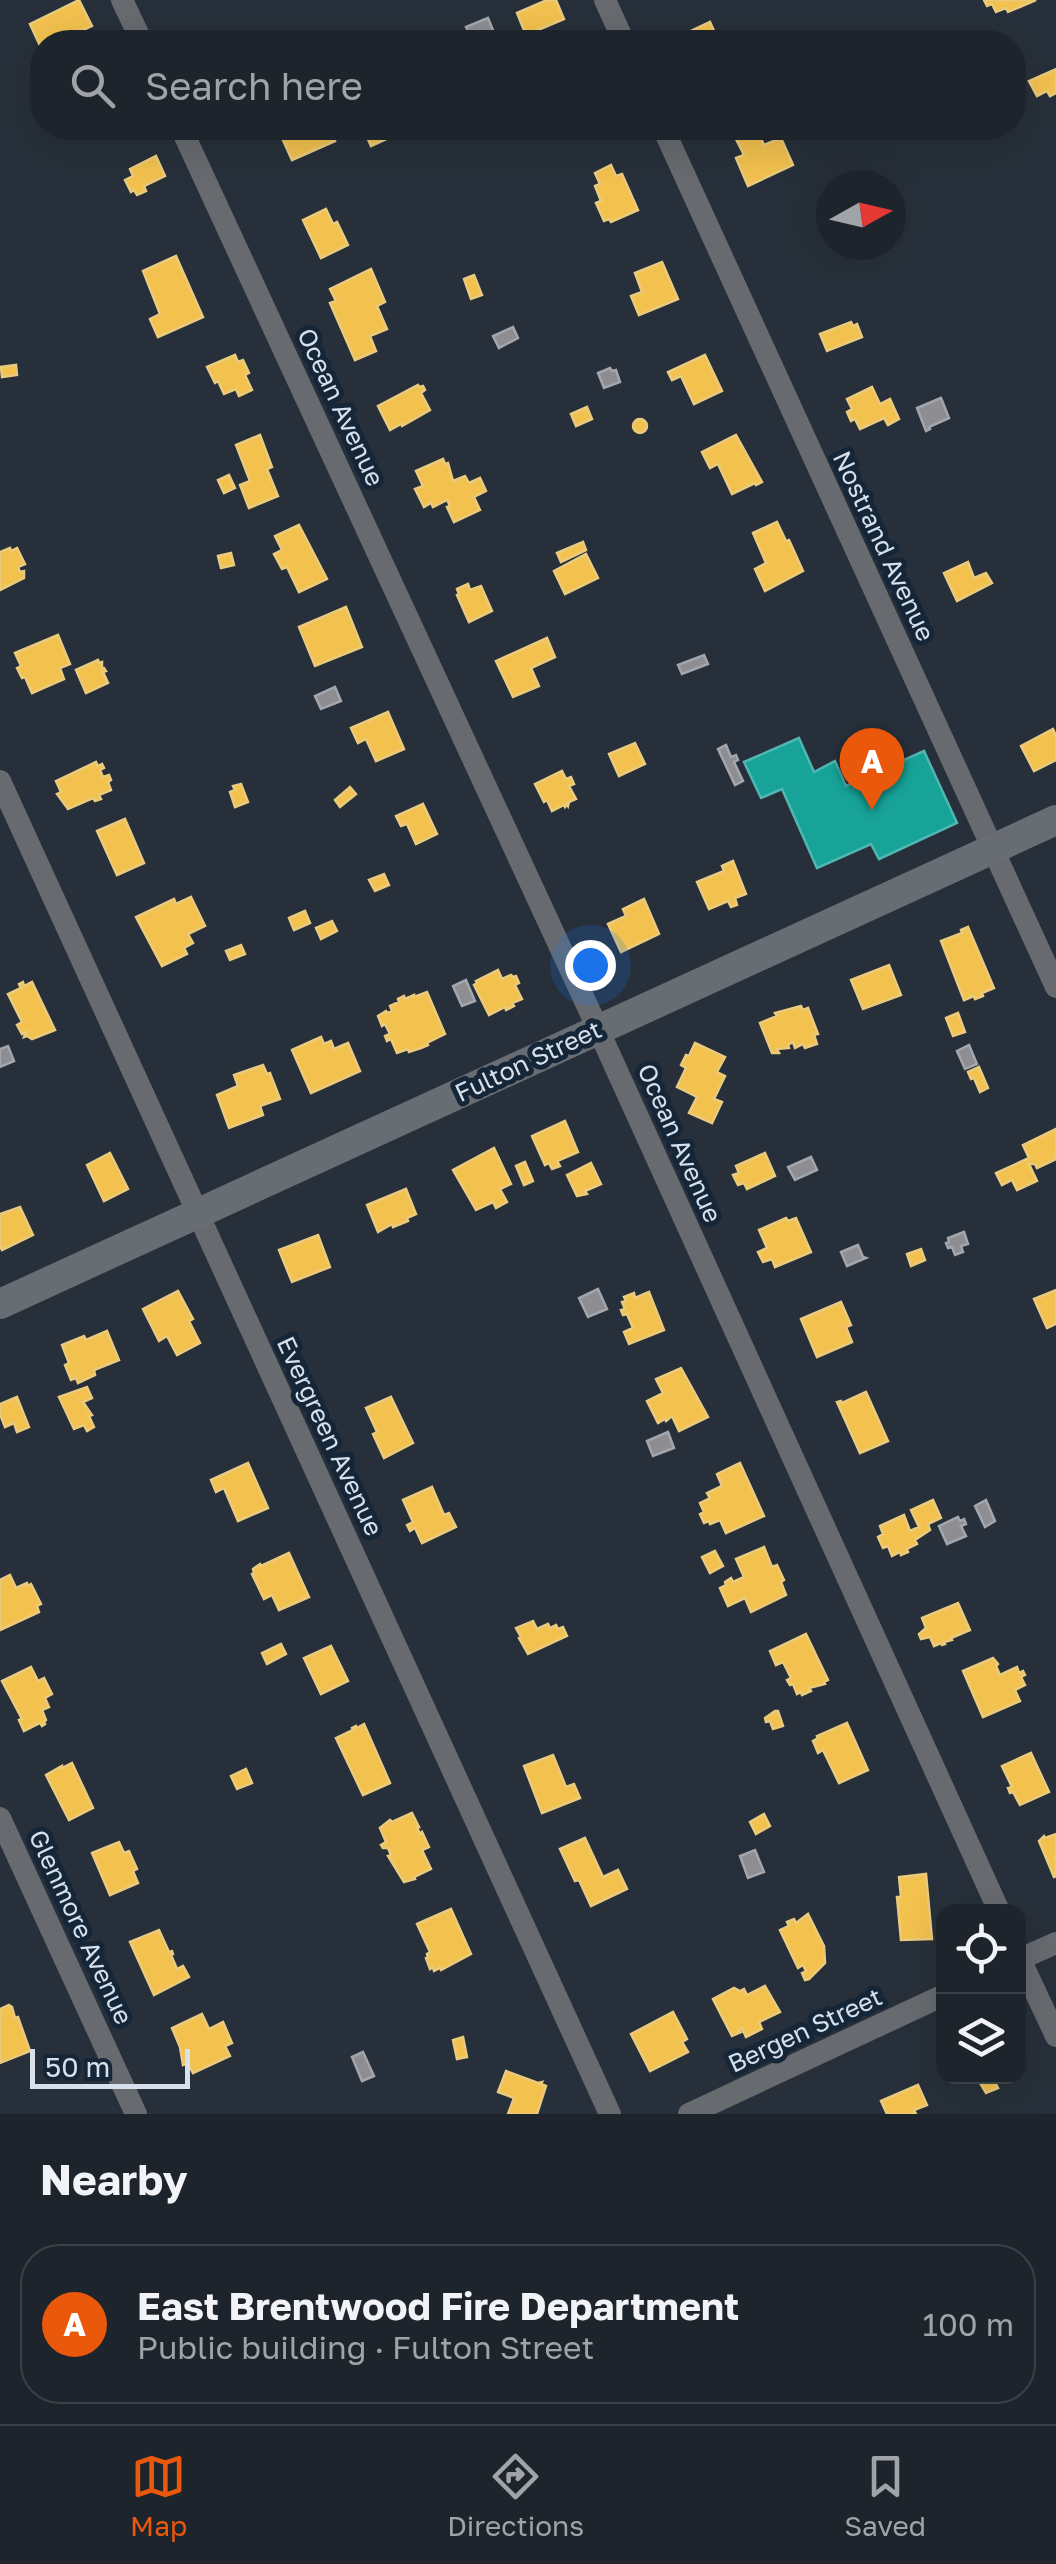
<!DOCTYPE html>
<html lang="en">
<head>
<meta charset="utf-8">
<style>
  body { margin:0; font-family:"Golos Text",sans-serif; background:#252c34; color:#f1f3f6 }
  .controls { position:absolute; right:30px; bottom:30px; display:grid; overflow:hidden; border-radius:20px; box-shadow:0 10px 40px #0002 }
  .controls button { width:90px; height:90px; display:grid; place-items:center; padding:0; border:0; border-bottom:2px solid #3b4148; background:#1d242c; color:#f1f3f6; font:50px sans-serif }
  .compass { position:absolute; left:816px; top:170px; width:90px; height:90px; border-radius:50%; background:#1d242c; box-shadow:0 10px 40px #0002; rotate:82deg }
  .scale { position:absolute; left:30px; bottom:25px; width:160px; box-sizing:border-box; padding-left:10px; border:5px solid #d6e1ed; border-top:0; font-size:28px; line-height:35px; white-space:nowrap; color:#d6e1ed; -webkit-text-stroke:8px #152638; paint-order:stroke }
  .you { position:absolute; left:590px; top:965px; width:35px; height:35px; margin:-25px; border:8px solid #fff; border-radius:50%; background:#1a73e8; box-shadow:0 0 0 15px #1a73e833 }
  .badge { display:grid; place-items:center; width:65px; height:65px; border-radius:50%; background:#ea580c; color:#fff; font-size:32px; font-weight:700 }
  .pin { position:absolute; translate:-50% -82px; filter:drop-shadow(0 2px 5px #0008) }
  .pin::after { content:''; position:absolute; top:52px; width:35px; height:30px; background:inherit; clip-path:polygon(0 0,100% 0,50% 100%) }
  .list { margin:0; padding:0; list-style:none }
  h2 { display:flex; justify-content:space-between; align-items:center; height:130px; margin:0; padding:0 40px; font-size:42px }
  h2 small { font-size:32px; font-weight:400; color:#a0a4a9 }
  .list li { display:grid; grid-template-columns:65px 1fr auto; gap:30px; align-items:center; box-sizing:border-box; height:160px; margin:0 20px 20px; padding:0 20px; border:2px solid #3b4148; border-radius:40px }
  .list b { display:block; font-size:38px; white-space:nowrap }
  .list p { margin:0; font-size:32px; white-space:nowrap; color:#a0a4a9 }
  .list em { font-size:32px; font-style:normal; color:#a0a4a9 }
  .icon { flex:none; width:55px; height:55px; fill:none; stroke:currentColor; stroke-width:2; stroke-linecap:round; stroke-linejoin:round }
  .map { position:relative; flex:none; width:1056px; height:2114px; overflow:hidden }
  .search { position:absolute; background:#1d242c; box-shadow:0 10px 40px #0002; left:30px; right:30px; top:30px; height:110px; display:flex; align-items:center; gap:25px; box-sizing:border-box; padding:0 35px; border-radius:40px; color:#a0a4a9; font-size:38px }
  .sheet { height:310px; background:#1d242c }
  nav { display:flex; justify-content:space-around; align-items:center; box-sizing:border-box; height:140px; border-top:2px solid #3b4148; background:#1d242c; font-size:28px; color:#a0a4a9 }
  nav a { display:grid; justify-items:center; gap:5px }
  nav .on { color:#ea580c }
  .map>svg:first-child { display:block }
  .homes { fill:#f2c14e; stroke:#eacb7e; stroke-width:2.5 }
  .public { fill:#17a398; stroke:#50b6b2; stroke-width:2.5 }
  .industry { fill:#8d8d92; stroke:#a3a6ad; stroke-width:2.5 }
  .lines { fill:none; stroke-linecap:round; stroke-linejoin:round }
  .street { stroke:#676b6f; stroke-width:22 }
  .secondary { stroke:#686d73; stroke-width:30 }
  .labels { text-anchor:middle; stroke-width:10; stroke-linejoin:round; paint-order:stroke }
  .street-label { font-size:25px; fill:#d6e1ed; stroke:#152638 }
</style>
</head>
<body>
<div class="map">
<svg width="1056" height="2114" viewBox="0 0 1056 2114">
  <rect width="100%" height="100%" fill="#27303a"/>
  <g class="homes">
    <polygon points="79,0 92,26 57,42 42,42 42,50 30,24"/>
    <polygon points="547,0 556,0 564,19 526,35 517,13"/>
    <polygon points="984,0 1036,0 1008,12 1006,8 996,12 992,4 987,6"/>
    <polygon points="710,22 719,42 683,42 680,36"/>
    <polygon points="1056,69 1056,93 1050,96 1047,91 1037,96 1029,81"/>
    <polygon points="294,128 329,128 335,141 292,160 282,138 296,132"/>
    <polygon points="363,128 403,128 404,131 371,146"/>
    <polygon points="750,128 756,128 764,145 781,138 793,165 748,186 736,158 744,155 734,135"/>
    <polygon points="156,156 165,176 144,186 146,191 137,195 134,190 131,192 125,180 133,176 130,169"/>
    <polygon points="611,165 616,176 622,174 638,210 611,222 609,219 604,221 596,203 601,201 595,186 600,184 595,173"/>
    <polygon points="326,209 333,224 337,222 348,245 321,258 303,220"/>
    <polygon points="176,256 203,317 158,337 150,319 160,314 143,271"/>
    <polygon points="662,262 678,299 639,315 631,296 642,292 635,273"/>
    <polygon points="371,269 385,302 377,306 387,329 370,336 376,351 355,360 330,303 336,301 330,289"/>
    <polygon points="474,275 482,295 471,299 464,279"/>
    <polygon points="851,322 853,326 857,324 862,337 827,351 820,334"/>
    <polygon points="235,355 238,362 243,360 249,373 245,375 252,390 239,396 236,389 224,394 218,381 215,383 207,367"/>
    <polygon points="705,355 722,391 694,404 681,376 672,380 668,372"/>
    <polygon points="16,365 17,375 2,377 1,367"/>
    <polygon points="418,385 419,387 423,386 425,390 421,393 430,410 402,426 401,424 390,430 378,406"/>
    <polygon points="872,387 880,404 890,399 899,419 888,425 884,418 860,429 855,419 851,421 847,412 852,409 847,399"/>
    <polygon points="587,407 592,419 576,426 571,414"/>
    <circle cx="640" cy="426" r="7"/>
    <polygon points="260,435 272,467 267,469 278,496 249,508 240,485 250,481 236,445"/>
    <polygon points="736,435 762,482 756,485 755,483 732,494 718,464 710,468 702,452"/>
    <polygon points="443,459 445,464 448,463 453,481 465,476 469,483 480,478 486,491 474,497 480,510 454,522 447,507 450,506 447,500 433,507 431,503 424,507 415,489 423,486 416,471"/>
    <polygon points="229,475 235,488 224,493 218,480"/>
    <polygon points="777,522 786,541 789,540 803,571 765,591 755,569 766,563 753,533"/>
    <polygon points="299,525 327,579 299,592 287,567 282,569 274,554 282,550 275,536"/>
    <polygon points="583,542 586,550 561,562 557,553"/>
    <polygon points="10,548 11,551 17,548 25,564 18,567 20,572 24,571 24,578 0,590 0,552"/>
    <polygon points="231,553 234,565 221,568 218,556"/>
    <polygon points="586,554 598,578 565,594 554,571"/>
    <polygon points="968,562 974,578 986,573 992,583 957,601 944,573"/>
    <polygon points="468,584 470,590 481,586 492,611 469,622 457,595 459,594 457,589"/>
    <polygon points="346,607 362,647 315,666 299,627"/>
    <polygon points="58,635 70,664 60,668 64,679 32,693 25,677 22,678 17,668 21,666 15,653"/>
    <polygon points="547,638 555,657 531,668 539,686 513,697 496,661"/>
    <polygon points="98,660 99,663 102,662 102,669 104,668 106,671 103,672 108,683 86,693 76,670"/>
    <polygon points="388,712 404,749 376,761 366,739 358,743 351,728"/>
    <polygon points="1053,729 1056,736 1056,760 1034,771 1021,746"/>
    <polygon points="635,743 645,764 619,776 609,754"/>
    <polygon points="96,762 98,766 102,764 104,768 100,770 103,777 109,775 111,780 108,782 111,790 99,795 101,799 95,801 93,798 68,809 57,794 61,792 56,781"/>
    <polygon points="562,771 566,779 571,777 574,784 569,786 576,799 569,802 568,806 567,804 565,807 564,805 552,811 547,800 544,802 535,784"/>
    <polygon points="241,784 248,802 235,807 230,792 235,790 233,786"/>
    <polygon points="350,787 356,794 340,807 335,800"/>
    <polygon points="423,804 437,834 416,844 407,824 401,826 396,816"/>
    <polygon points="125,819 144,863 117,875 97,831"/>
    <polygon points="733,861 746,894 735,898 737,905 731,907 728,901 709,909 697,882 724,871 722,866"/>
    <polygon points="384,874 389,885 375,891 369,880"/>
    <polygon points="191,897 205,926 188,934 193,943 184,948 187,954 162,966 136,917 174,899 176,904"/>
    <polygon points="644,899 659,934 621,952 608,924 626,916 623,909"/>
    <polygon points="305,911 310,923 294,930 289,918"/>
    <polygon points="332,921 337,931 321,939 316,928"/>
    <polygon points="968,927 994,988 982,993 983,996 975,999 974,996 964,1000 941,941 962,933 961,930"/>
    <polygon points="241,945 245,954 230,960 226,951"/>
    <polygon points="889,965 901,995 863,1009 851,980"/>
    <polygon points="498,970 502,979 511,975 513,977 516,976 519,983 515,985 522,999 512,1003 514,1006 506,1010 505,1007 489,1015 474,985 477,983 476,981"/>
    <polygon points="23,982 24,986 32,982 55,1030 32,1039 27,1036 24,1037 26,1032 22,1034 17,1025 22,1022 8,994 21,988 19,984"/>
    <polygon points="427,992 445,1034 427,1043 428,1045 421,1048 409,1052 408,1049 397,1053 391,1039 387,1041 385,1036 390,1034 385,1024 382,1026 378,1016 386,1011 387,1013 392,1011 390,1006 399,1002 398,999 404,996 405,999 414,995 414,997"/>
    <polygon points="801,1006 803,1010 808,1008 818,1034 814,1035 817,1044 805,1048 803,1044 795,1048 793,1042 788,1045 789,1048 777,1049 779,1053 772,1053 760,1023 777,1016 775,1013"/>
    <polygon points="958,1013 965,1032 953,1036 946,1018"/>
    <polygon points="321,1037 324,1044 331,1041 334,1049 348,1043 360,1071 311,1093 292,1050"/>
    <polygon points="695,1043 725,1057 717,1072 725,1076 714,1099 722,1102 712,1123 689,1113 697,1097 677,1087 686,1068 681,1065 686,1055 689,1056"/>
    <polygon points="263,1065 267,1074 270,1073 280,1099 260,1106 263,1115 229,1128 217,1095 238,1086 234,1075"/>
    <polygon points="979,1067 988,1088 980,1092 974,1078 971,1079 968,1072"/>
    <polygon points="565,1121 578,1152 557,1161 560,1166 552,1169 549,1163 545,1165 532,1136"/>
    <polygon points="1056,1129 1056,1159 1037,1168 1035,1164 1029,1164 1037,1181 1017,1190 1012,1180 1002,1185 996,1173 1029,1158 1023,1145"/>
    <polygon points="494,1148 511,1184 500,1189 507,1202 496,1208 493,1202 476,1210 453,1170"/>
    <polygon points="110,1153 128,1189 104,1201 87,1165"/>
    <polygon points="765,1153 775,1176 747,1189 744,1183 738,1185 733,1175 739,1173 736,1166"/>
    <polygon points="525,1162 533,1181 524,1185 516,1166"/>
    <polygon points="591,1163 601,1184 585,1191 587,1194 577,1196 567,1175"/>
    <polygon points="406,1189 416,1214 407,1218 408,1221 393,1227 392,1224 378,1232 367,1205"/>
    <polygon points="20,1207 33,1235 2,1250 0,1246 0,1214"/>
    <polygon points="786,1218 788,1221 796,1218 811,1252 775,1267 772,1259 763,1262 758,1252 767,1248 759,1230"/>
    <polygon points="318,1235 330,1267 292,1282 279,1250"/>
    <polygon points="921,1249 925,1260 911,1266 907,1254"/>
    <polygon points="1056,1290 1056,1324 1047,1328 1034,1299"/>
    <polygon points="178,1291 193,1319 189,1321 200,1343 177,1355 167,1336 159,1341 143,1309"/>
    <polygon points="649,1292 664,1330 629,1344 624,1332 633,1328 627,1314 623,1315 621,1310 625,1309 622,1302 626,1301 624,1297 634,1293 635,1298"/>
    <polygon points="841,1302 851,1325 846,1327 852,1342 817,1357 801,1319"/>
    <polygon points="107,1331 119,1360 94,1370 95,1375 78,1383 76,1378 71,1380 65,1365 69,1363 62,1345 84,1336 86,1340"/>
    <polygon points="681,1368 708,1417 679,1431 672,1416 666,1421 665,1419 658,1423 647,1401 663,1393 656,1379"/>
    <polygon points="87,1387 92,1398 83,1402 92,1415 89,1416 94,1427 87,1431 84,1425 74,1429 59,1397"/>
    <polygon points="866,1392 888,1441 860,1453 837,1402 841,1401 842,1403"/>
    <polygon points="17,1397 29,1427 17,1432 14,1423 5,1427 0,1414 0,1404"/>
    <polygon points="391,1397 413,1443 384,1458 373,1434 377,1432 366,1408"/>
    <polygon points="248,1463 268,1508 238,1521 224,1488 216,1492 211,1480"/>
    <polygon points="740,1463 764,1516 726,1533 720,1520 710,1524 709,1521 704,1523 700,1514 704,1512 700,1503 710,1498 707,1493 722,1486 717,1474"/>
    <polygon points="432,1487 444,1515 449,1513 456,1527 422,1543 415,1528 410,1531 407,1525 413,1522 403,1500"/>
    <polygon points="933,1500 941,1518 928,1524 930,1530 915,1540 917,1544 907,1549 908,1552 901,1555 900,1552 892,1556 888,1546 883,1548 878,1537 883,1534 880,1526 904,1515 910,1531 919,1527 911,1510"/>
    <polygon points="764,1547 772,1567 777,1565 784,1580 781,1582 786,1595 751,1612 745,1598 728,1606 720,1588 726,1585 725,1582 731,1578 733,1582 744,1577 736,1559"/>
    <polygon points="715,1551 723,1566 710,1573 702,1557"/>
    <polygon points="289,1553 309,1597 279,1610 272,1595 264,1599 252,1574 254,1573 253,1569 260,1564 261,1566"/>
    <polygon points="10,1575 16,1588 27,1583 28,1586 31,1584 41,1604 37,1606 39,1612 0,1630 0,1580"/>
    <polygon points="958,1603 970,1630 951,1638 952,1640 944,1642 945,1644 942,1645 941,1643 934,1646 930,1637 921,1639 919,1634 926,1628 922,1618"/>
    <polygon points="533,1621 537,1629 548,1624 550,1628 556,1625 558,1629 563,1627 567,1636 528,1654 519,1638 521,1637 516,1628"/>
    <polygon points="806,1634 828,1680 824,1682 825,1684 809,1688 811,1691 802,1695 801,1692 797,1694 793,1684 790,1685 787,1680 791,1678 783,1662 776,1665 770,1651"/>
    <polygon points="281,1644 286,1654 267,1664 262,1653"/>
    <polygon points="331,1646 348,1681 321,1694 304,1658"/>
    <polygon points="993,1658 998,1664 996,1666 1000,1675 1017,1667 1019,1673 1023,1671 1025,1675 1021,1677 1025,1685 1015,1690 1020,1701 983,1717 963,1671"/>
    <polygon points="31,1667 38,1681 44,1678 52,1694 45,1698 49,1707 42,1710 46,1720 44,1722 45,1724 42,1726 40,1723 24,1731 19,1720 22,1719 2,1681"/>
    <polygon points="775,1711 778,1711 783,1726 773,1729 770,1721 766,1722 765,1718"/>
    <polygon points="847,1723 868,1770 839,1783 823,1750 818,1753 813,1741 818,1738 817,1736"/>
    <polygon points="364,1724 390,1783 363,1795 336,1738 353,1730 352,1728 356,1726 357,1728"/>
    <polygon points="1031,1753 1049,1792 1020,1805 1013,1792 1010,1793 1008,1788 1012,1787 1002,1766"/>
    <polygon points="553,1755 566,1787 574,1784 580,1798 542,1813 524,1766"/>
    <polygon points="72,1763 93,1808 69,1820 46,1775 62,1766 62,1768"/>
    <polygon points="246,1769 252,1783 237,1789 231,1776"/>
    <polygon points="412,1813 419,1827 417,1827 420,1834 422,1832 429,1847 422,1850 431,1869 414,1877 415,1879 404,1882 388,1856 391,1855 388,1848 383,1848 381,1845 386,1842 380,1828 390,1820 392,1822"/>
    <polygon points="764,1814 770,1826 756,1834 750,1822"/>
    <polygon points="1056,1834 1056,1876 1054,1877 1039,1841 1044,1836 1045,1838"/>
    <polygon points="585,1838 603,1877 618,1870 627,1889 591,1906 579,1880 575,1881 560,1849"/>
    <polygon points="119,1842 124,1853 129,1851 137,1869 133,1871 138,1883 110,1895 92,1853"/>
    <polygon points="926,1874 932,1939 901,1940 897,1897 901,1897 899,1877"/>
    <polygon points="451,1909 471,1954 441,1970 440,1968 434,1971 433,1967 430,1969 426,1958 428,1957 427,1954 430,1952 417,1924"/>
    <polygon points="808,1914 824,1946 825,1963 809,1979 805,1980 802,1973 806,1971 803,1965 798,1968 780,1930 789,1926 787,1922 794,1919 796,1923"/>
    <polygon points="159,1930 169,1952 172,1951 173,1954 171,1955 177,1969 183,1966 189,1977 154,1995 130,1942"/>
    <polygon points="765,1986 780,2012 759,2022 762,2029 746,2037 742,2028 739,2030 741,2032 732,2036 713,1999 734,1988 740,1991 744,1989 747,1995"/>
    <polygon points="9,2005 12,2007 15,2018 18,2017 30,2051 0,2063 0,2009"/>
    <polygon points="673,2012 687,2039 682,2042 688,2052 650,2071 631,2034"/>
    <polygon points="202,2014 209,2029 223,2022 232,2043 225,2046 230,2056 193,2073 188,2063 183,2065 180,2047 172,2028"/>
    <polygon points="463,2037 467,2057 457,2059 453,2040"/>
    <polygon points="506,2071 538,2083 542,2082 541,2084 546,2086 537,2114 508,2114 514,2098 498,2092"/>
    <polygon points="976,2076 1009,2076 995,2082 998,2088 986,2093"/>
    <polygon points="918,2085 927,2105 914,2110 916,2114 887,2114 881,2101"/>
  </g>
  <polygon class="public" points="799,738 814,772 835,761 846,786 924,751 957,823 879,859 871,844 817,868 782,789 761,798 744,762"/>
  <g class="industry">
    <polygon points="488,18 495,35 473,42 466,27"/>
    <polygon points="513,327 518,338 499,348 493,336"/>
    <polygon points="610,368 612,371 616,370 620,382 604,388 598,373"/>
    <polygon points="941,398 949,418 929,427 930,429 926,431 917,408"/>
    <polygon points="704,655 708,664 682,674 678,665"/>
    <polygon points="335,687 341,701 321,709 315,696"/>
    <polygon points="726,745 731,757 736,755 738,760 734,762 743,781 735,785 718,749"/>
    <polygon points="466,980 475,1001 462,1006 453,986"/>
    <polygon points="969,1045 977,1064 965,1069 957,1051"/>
    <polygon points="8,1046 14,1061 0,1067 0,1049"/>
    <polygon points="811,1157 817,1170 795,1180 788,1167"/>
    <polygon points="964,1232 968,1244 961,1246 963,1252 955,1255 952,1247 948,1248 946,1243 949,1242 948,1238"/>
    <polygon points="858,1245 863,1257 866,1258 847,1266 841,1252"/>
    <polygon points="598,1289 607,1309 588,1317 579,1298"/>
    <polygon points="668,1432 674,1448 653,1456 647,1441"/>
    <polygon points="986,1500 995,1521 985,1527 975,1506"/>
    <polygon points="958,1517 960,1521 964,1519 966,1524 961,1526 966,1536 947,1544 939,1526"/>
    <polygon points="755,1850 764,1872 748,1878 740,1856"/>
    <polygon points="363,2052 374,2076 362,2081 352,2057"/>
  </g>
  <g class="lines">
    <g class="street">
      <polyline points="122,0 142,42"/>
      <polyline points="605,0 624,42"/>
      <polyline points="181,128 598,1029 999,1911"/>
      <polyline points="663,128 1056,987"/>
      <polyline points="0,781 610,2114"/>
      <polyline points="0,1818 136,2114"/>
      <polyline points="1018,1955 1056,2036"/>
      <polyline points="1018,1960 1056,1943"/>
      <polyline points="689,2114 944,1995"/>
    </g>
    <polyline class="secondary" points="0,1304 1056,820"/>
  </g>
  <g class="labels">
    <g class="street-label">
      <text transform="translate(341 407) rotate(65)" y="9">Ocean Avenue</text>
      <text transform="translate(884 546) rotate(65)" y="9">Nostrand Avenue</text>
      <text transform="translate(528 1061) rotate(-25)" y="9">Fulton Street</text>
      <text transform="translate(680 1143) rotate(66)" y="9">Ocean Avenue</text>
      <text transform="translate(330 1436) rotate(65)" y="9">Evergreen Avenue</text>
      <text transform="translate(81 1927) rotate(65)" y="9">Glenmore Avenue</text>
      <text transform="translate(805 2030) rotate(-25)" y="9">Bergen Street</text>
    </g>
  </g>
</svg>
<div class="controls">
<button><svg class="icon" aria-label="locate" viewBox="0 0 24 24"><circle cx="12" cy="12" r="6"/><path d="M12 2v4M12 18v4M2 12h4M18 12h4"/></svg></button>
<button><svg class="icon" aria-label="layers" viewBox="0 0 24 24"><path d="M12 4l9 5-9 5-9-5zM3 14l9 5 9-5"/></svg></button>
</div>
<svg class="compass" viewBox="-18 -18 36 36"><path d="M0-13l5 13h-10z" fill="#e53935"/><path d="M0 13l5-13h-10z" fill="#a0a4a9"/></svg>
<div class="scale">50 m</div>
<div class="you"></div>
<div class="pin badge" style="left:872px;top:810px">A</div>
<div class="search"><svg class="icon" aria-label="search" viewBox="0 0 24 24"><circle cx="10" cy="10" r="6"/><path d="M15 15l6 6"/></svg>Search here</div>
</div>
<section class="sheet">
<h2>Nearby<small></small></h2>
<ul class="list">
<li><span class="badge">A</span><div><b>East Brentwood Fire Department</b><p>Public building · Fulton Street</p></div><em>100 m</em></li>
</ul>
</section>
<nav>
<a class="on"><svg class="icon" aria-label="map" viewBox="0 0 24 24"><path d="M3 6l6-2 6 2 6-2v14l-6 2-6-2-6 2zM9 4v14M15 6v14"/></svg>Map</a>
<a><svg class="icon" aria-label="directions" viewBox="0 0 24 24"><path d="M12 3l9 9-9 9-9-9zM9 14v-3h6M13 9l2 2-2 2"/></svg>Directions</a>
<a><svg class="icon" aria-label="saved" viewBox="0 0 24 24"><path d="M7 4h10v16l-5-4-5 4z"/></svg>Saved</a>
</nav>
</body>
</html>
